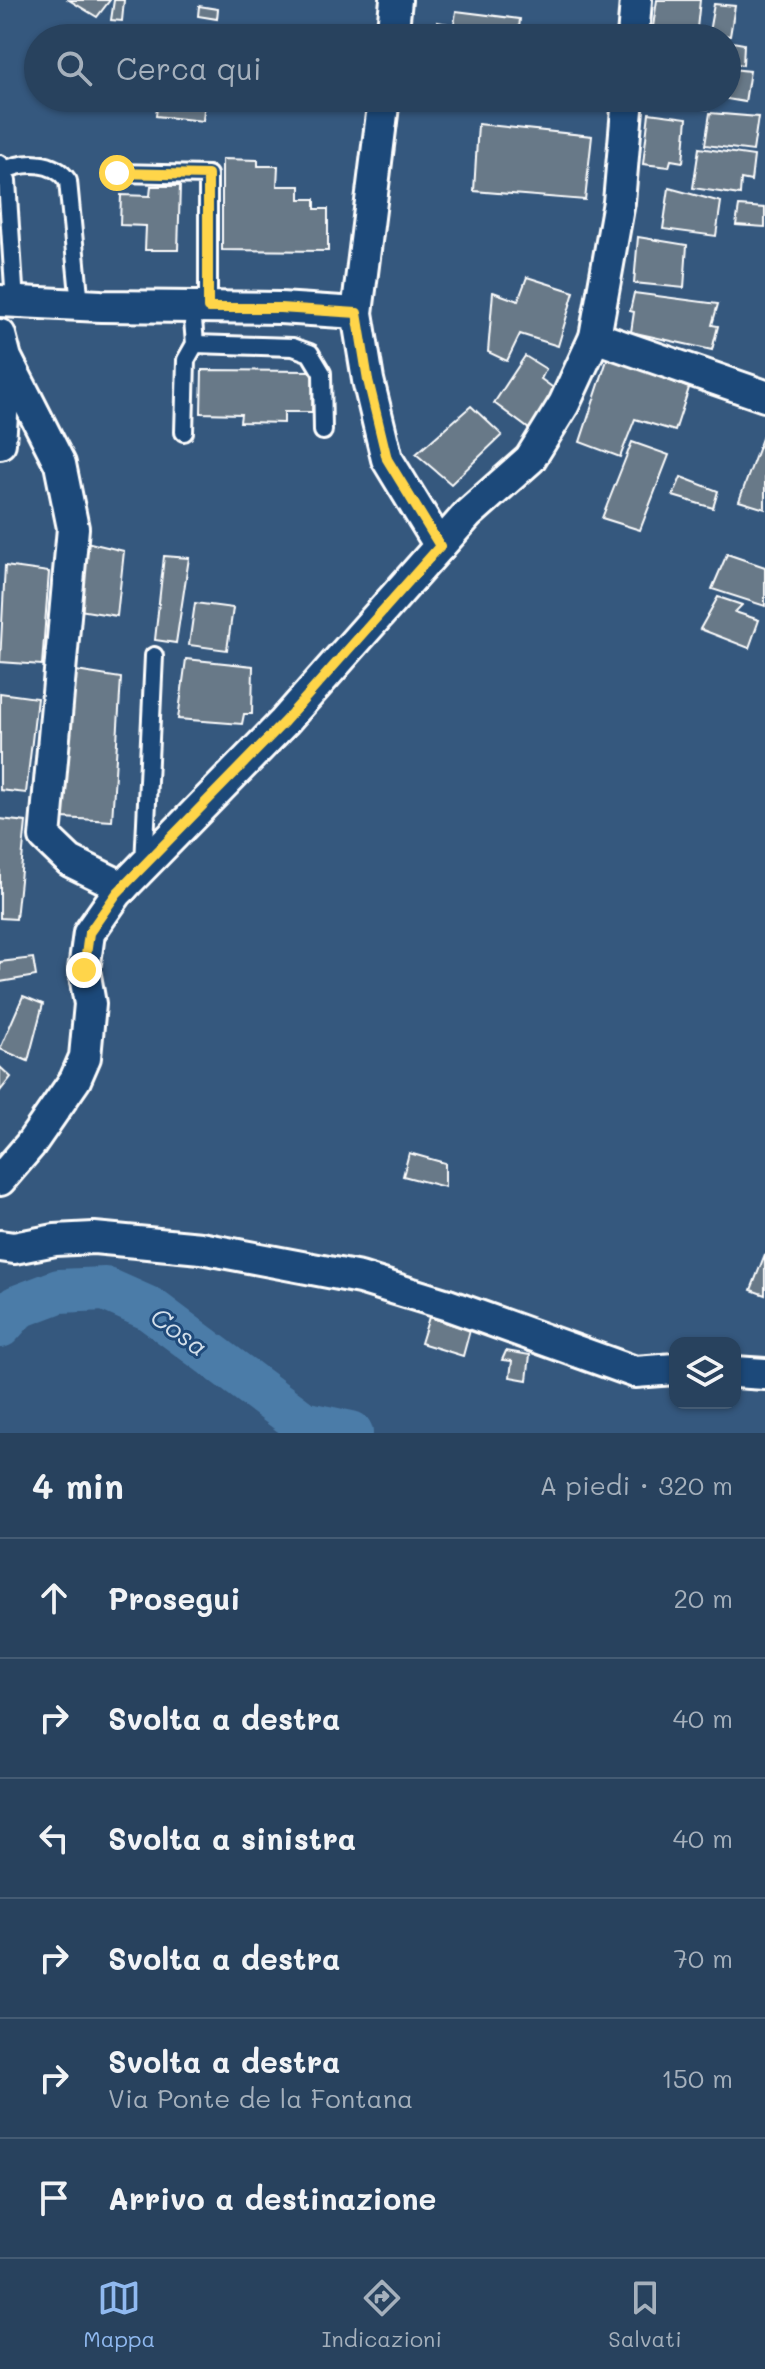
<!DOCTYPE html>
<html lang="it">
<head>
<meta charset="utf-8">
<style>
  body { margin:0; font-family:Mali,sans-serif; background:#304964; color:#f1f3f6 }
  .controls { position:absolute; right:24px; bottom:24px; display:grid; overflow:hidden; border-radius:16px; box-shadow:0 2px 6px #0004 }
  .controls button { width:72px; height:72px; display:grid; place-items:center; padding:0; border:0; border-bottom:2px solid #445b73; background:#28425e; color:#f1f3f6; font:40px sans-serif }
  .stop { position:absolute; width:24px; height:24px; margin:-18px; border:6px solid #ffd54a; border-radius:50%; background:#fff }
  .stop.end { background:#ffd54a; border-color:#fff; box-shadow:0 2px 8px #0008 }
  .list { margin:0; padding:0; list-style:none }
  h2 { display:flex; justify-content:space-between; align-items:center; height:104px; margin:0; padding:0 32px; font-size:34px }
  h2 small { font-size:26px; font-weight:400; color:#a5b0bc }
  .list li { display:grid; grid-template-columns:52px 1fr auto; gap:24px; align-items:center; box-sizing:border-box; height:120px; padding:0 32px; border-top:2px solid #445b73 }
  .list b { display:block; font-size:30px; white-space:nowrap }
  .list p { margin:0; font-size:26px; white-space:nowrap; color:#a5b0bc }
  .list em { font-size:26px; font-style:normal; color:#a5b0bc }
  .icon { flex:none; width:44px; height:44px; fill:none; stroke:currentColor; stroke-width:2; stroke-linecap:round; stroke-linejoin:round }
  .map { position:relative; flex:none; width:765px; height:1433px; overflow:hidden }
  .search { position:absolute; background:#28425e; box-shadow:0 2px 6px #0004; left:24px; right:24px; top:24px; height:88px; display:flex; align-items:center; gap:20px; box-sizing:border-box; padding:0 28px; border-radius:44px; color:#a5b0bc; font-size:30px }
  .sheet { height:824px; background:#28425e }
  nav { display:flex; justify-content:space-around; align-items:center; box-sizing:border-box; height:112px; border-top:2px solid #445b73; background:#28425e; font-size:22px; color:#a5b0bc }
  nav a { display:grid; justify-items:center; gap:4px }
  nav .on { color:#90b9f0 }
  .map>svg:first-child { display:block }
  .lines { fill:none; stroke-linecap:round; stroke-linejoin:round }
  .river { stroke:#4b7ca8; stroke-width:44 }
  .building { fill:#677988; stroke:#fff; stroke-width:2 }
  .lane-casing { stroke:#fff; stroke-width:22 }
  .street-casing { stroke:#fff; stroke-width:36 }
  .lane { stroke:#1f4a7a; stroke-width:16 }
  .street { stroke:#1f4a7a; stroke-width:30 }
  .route { stroke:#ffd54a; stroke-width:10 }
  .labels { text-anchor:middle; stroke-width:6; stroke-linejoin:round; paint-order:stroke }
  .water-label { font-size:26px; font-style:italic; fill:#d2dee9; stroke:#1f4a7a }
</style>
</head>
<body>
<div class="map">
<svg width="765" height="1433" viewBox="0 0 765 1433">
  <rect width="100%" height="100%" fill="#35587e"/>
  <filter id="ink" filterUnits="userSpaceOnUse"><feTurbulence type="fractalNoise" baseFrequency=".0125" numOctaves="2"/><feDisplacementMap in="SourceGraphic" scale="16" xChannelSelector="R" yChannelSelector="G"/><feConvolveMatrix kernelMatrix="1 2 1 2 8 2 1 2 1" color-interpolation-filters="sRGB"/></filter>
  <g filter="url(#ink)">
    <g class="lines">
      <polyline class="river" points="0,1326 17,1307 59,1291 105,1289 150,1309 303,1423 351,1433"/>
    </g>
    <g class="building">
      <polygon points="69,0 110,0 97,17"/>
      <polygon points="114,0 124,0 122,21 111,20"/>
      <polygon points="657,0 700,0 696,38 652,33"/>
      <polygon points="714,4 735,6 730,36 709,32"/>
      <polygon points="199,6 218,9 217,19 198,16"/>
      <polygon points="456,11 520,19 518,38 435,38 437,22 454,25"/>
      <polygon points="727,41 744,44 743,65 727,62"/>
      <polygon points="731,69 750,71 745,102 727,99"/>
      <polygon points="99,98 120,98 118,111 98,108"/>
      <polygon points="158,98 205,98 203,121 156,116"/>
      <polygon points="656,98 709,98 708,109 655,103"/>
      <polygon points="649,113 687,118 683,162 671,160 669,167 643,164"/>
      <polygon points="710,113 758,117 753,151 705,145"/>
      <polygon points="478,124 592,136 585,200 474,191"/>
      <polygon points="699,148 754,156 751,181 741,179 740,195 693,188"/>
      <polygon points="222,159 258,160 258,166 278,166 277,186 300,186 300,199 315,199 315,209 328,209 328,251 222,250"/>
      <polygon points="151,186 180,186 178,250 145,250 146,226 120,225 121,195 150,196"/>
      <polygon points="669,188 721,202 716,236 663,229"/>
      <polygon points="739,206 765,208 765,227 736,225"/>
      <polygon points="638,237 687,245 684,288 634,283"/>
      <polygon points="527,277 574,292 558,346 520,334 507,361 488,352 493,292 518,301"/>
      <polygon points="634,293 718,304 712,325 718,326 712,350 631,332 634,312 630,311"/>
      <polygon points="525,356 546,369 541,379 559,392 533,432 494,403"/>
      <polygon points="608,357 689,388 675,431 635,419 620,457 580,442"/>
      <polygon points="202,370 313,371 312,412 284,412 284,423 240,422 241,414 201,413"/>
      <polygon points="471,406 502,435 451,484 416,454"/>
      <polygon points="765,430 765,509 739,501"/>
      <polygon points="632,442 669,455 640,530 602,518"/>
      <polygon points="681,477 718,491 713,508 673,496"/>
      <polygon points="86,542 124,551 117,616 79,610"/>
      <polygon points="727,554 765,567 765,606 712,589"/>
      <polygon points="164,556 189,558 176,643 155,640"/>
      <polygon points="5,566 49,572 42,665 0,662"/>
      <polygon points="718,597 742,605 735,612 759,620 749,648 700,629"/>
      <polygon points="195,603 233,608 227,650 189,645"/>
      <polygon points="186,659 253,666 252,714 244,714 242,724 178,719"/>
      <polygon points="76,671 121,678 112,821 63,818"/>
      <polygon points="0,693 37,698 26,793 0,790"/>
      <polygon points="0,819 26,822 16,919 0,918"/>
      <polygon points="33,958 36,976 0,982 0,962"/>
      <polygon points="23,996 43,1004 28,1061 0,1049"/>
      <polygon points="0,1067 11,1077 0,1091"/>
      <polygon points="409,1153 445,1163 445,1187 403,1176"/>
      <polygon points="765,1254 765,1295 751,1290"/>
      <polygon points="429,1317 470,1330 463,1356 421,1343"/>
      <polygon points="506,1351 530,1355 527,1380 510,1377 512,1361 502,1360"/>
    </g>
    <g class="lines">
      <defs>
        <g id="lane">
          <polyline points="0,164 7,181 15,303"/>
          <path d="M3,171C24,161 54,160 68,181L80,305"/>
          <polyline points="117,173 208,175 208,308"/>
          <polyline points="195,344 293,347 310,353 322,373 323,431"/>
          <polyline points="184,432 186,360 195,344 192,308"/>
          <polyline points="144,864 154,656"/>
        </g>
        <g id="street">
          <polyline points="392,38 396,0"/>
          <polyline points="633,38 636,0"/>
          <polyline points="384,98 357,313 368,380 387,459 440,546"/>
          <polyline points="0,301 101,306 280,308 357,313"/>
          <polyline points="0,335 6,358 60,464 73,528 45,837 70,861 123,887"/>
          <polyline points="595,337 765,396"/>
          <polyline points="0,443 6,360"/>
          <polyline points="0,1180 30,1145 75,1080 85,1057 90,1004 84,970 89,933 117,893 284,722 468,514 530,459 564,404 595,337 619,202 628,98"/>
          <polyline points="0,1246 14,1248 55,1240 94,1238 201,1248 360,1278 448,1305 635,1372 675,1369"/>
          <polyline points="735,1372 765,1374"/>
        </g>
      </defs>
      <use href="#lane" class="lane-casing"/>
      <use href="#street" class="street-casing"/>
      <use href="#lane" class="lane"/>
      <use href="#street" class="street"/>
    </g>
  </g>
  <g class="lines" filter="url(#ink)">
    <polyline class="route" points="84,970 89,933 117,893 284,722 440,546 387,459 368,380 357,313 280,308 208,308 208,175 117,173"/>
  </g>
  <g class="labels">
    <g class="water-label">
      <text transform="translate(179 1332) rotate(36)" y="9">Cosa</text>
    </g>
  </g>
</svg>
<div class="controls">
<button><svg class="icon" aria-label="layers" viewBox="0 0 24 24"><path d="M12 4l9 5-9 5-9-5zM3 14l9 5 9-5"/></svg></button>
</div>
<div class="stop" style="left:117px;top:173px"></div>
<div class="stop end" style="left:84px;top:970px"></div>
<div class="search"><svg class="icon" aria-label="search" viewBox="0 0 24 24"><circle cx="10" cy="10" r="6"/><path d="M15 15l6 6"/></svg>Cerca qui</div>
</div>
<section class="sheet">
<h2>4 min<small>A piedi · 320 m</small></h2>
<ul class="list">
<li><svg class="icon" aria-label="ahead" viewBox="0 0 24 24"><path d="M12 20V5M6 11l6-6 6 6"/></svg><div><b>Prosegui</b></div><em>20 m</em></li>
<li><svg class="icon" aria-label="right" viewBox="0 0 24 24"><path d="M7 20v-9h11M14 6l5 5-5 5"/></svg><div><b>Svolta a destra</b></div><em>40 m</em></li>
<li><svg class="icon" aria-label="left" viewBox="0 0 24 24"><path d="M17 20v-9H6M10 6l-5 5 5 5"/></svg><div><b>Svolta a sinistra</b></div><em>40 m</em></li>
<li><svg class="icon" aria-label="right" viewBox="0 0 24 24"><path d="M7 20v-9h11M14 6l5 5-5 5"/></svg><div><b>Svolta a destra</b></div><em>70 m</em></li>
<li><svg class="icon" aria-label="right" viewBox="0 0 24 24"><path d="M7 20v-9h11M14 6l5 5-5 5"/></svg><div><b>Svolta a destra</b><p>Via Ponte de la Fontana</p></div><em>150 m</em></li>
<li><svg class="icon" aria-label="arrive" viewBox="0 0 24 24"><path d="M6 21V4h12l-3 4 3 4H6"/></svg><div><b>Arrivo a destinazione</b></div></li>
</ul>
</section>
<nav>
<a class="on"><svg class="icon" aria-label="map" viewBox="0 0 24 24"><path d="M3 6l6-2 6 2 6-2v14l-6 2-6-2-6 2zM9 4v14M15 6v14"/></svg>Mappa</a>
<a><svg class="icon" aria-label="directions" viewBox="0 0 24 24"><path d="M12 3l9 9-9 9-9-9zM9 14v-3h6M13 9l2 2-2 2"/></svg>Indicazioni</a>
<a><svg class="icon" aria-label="saved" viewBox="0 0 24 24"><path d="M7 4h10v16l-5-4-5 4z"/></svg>Salvati</a>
</nav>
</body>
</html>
